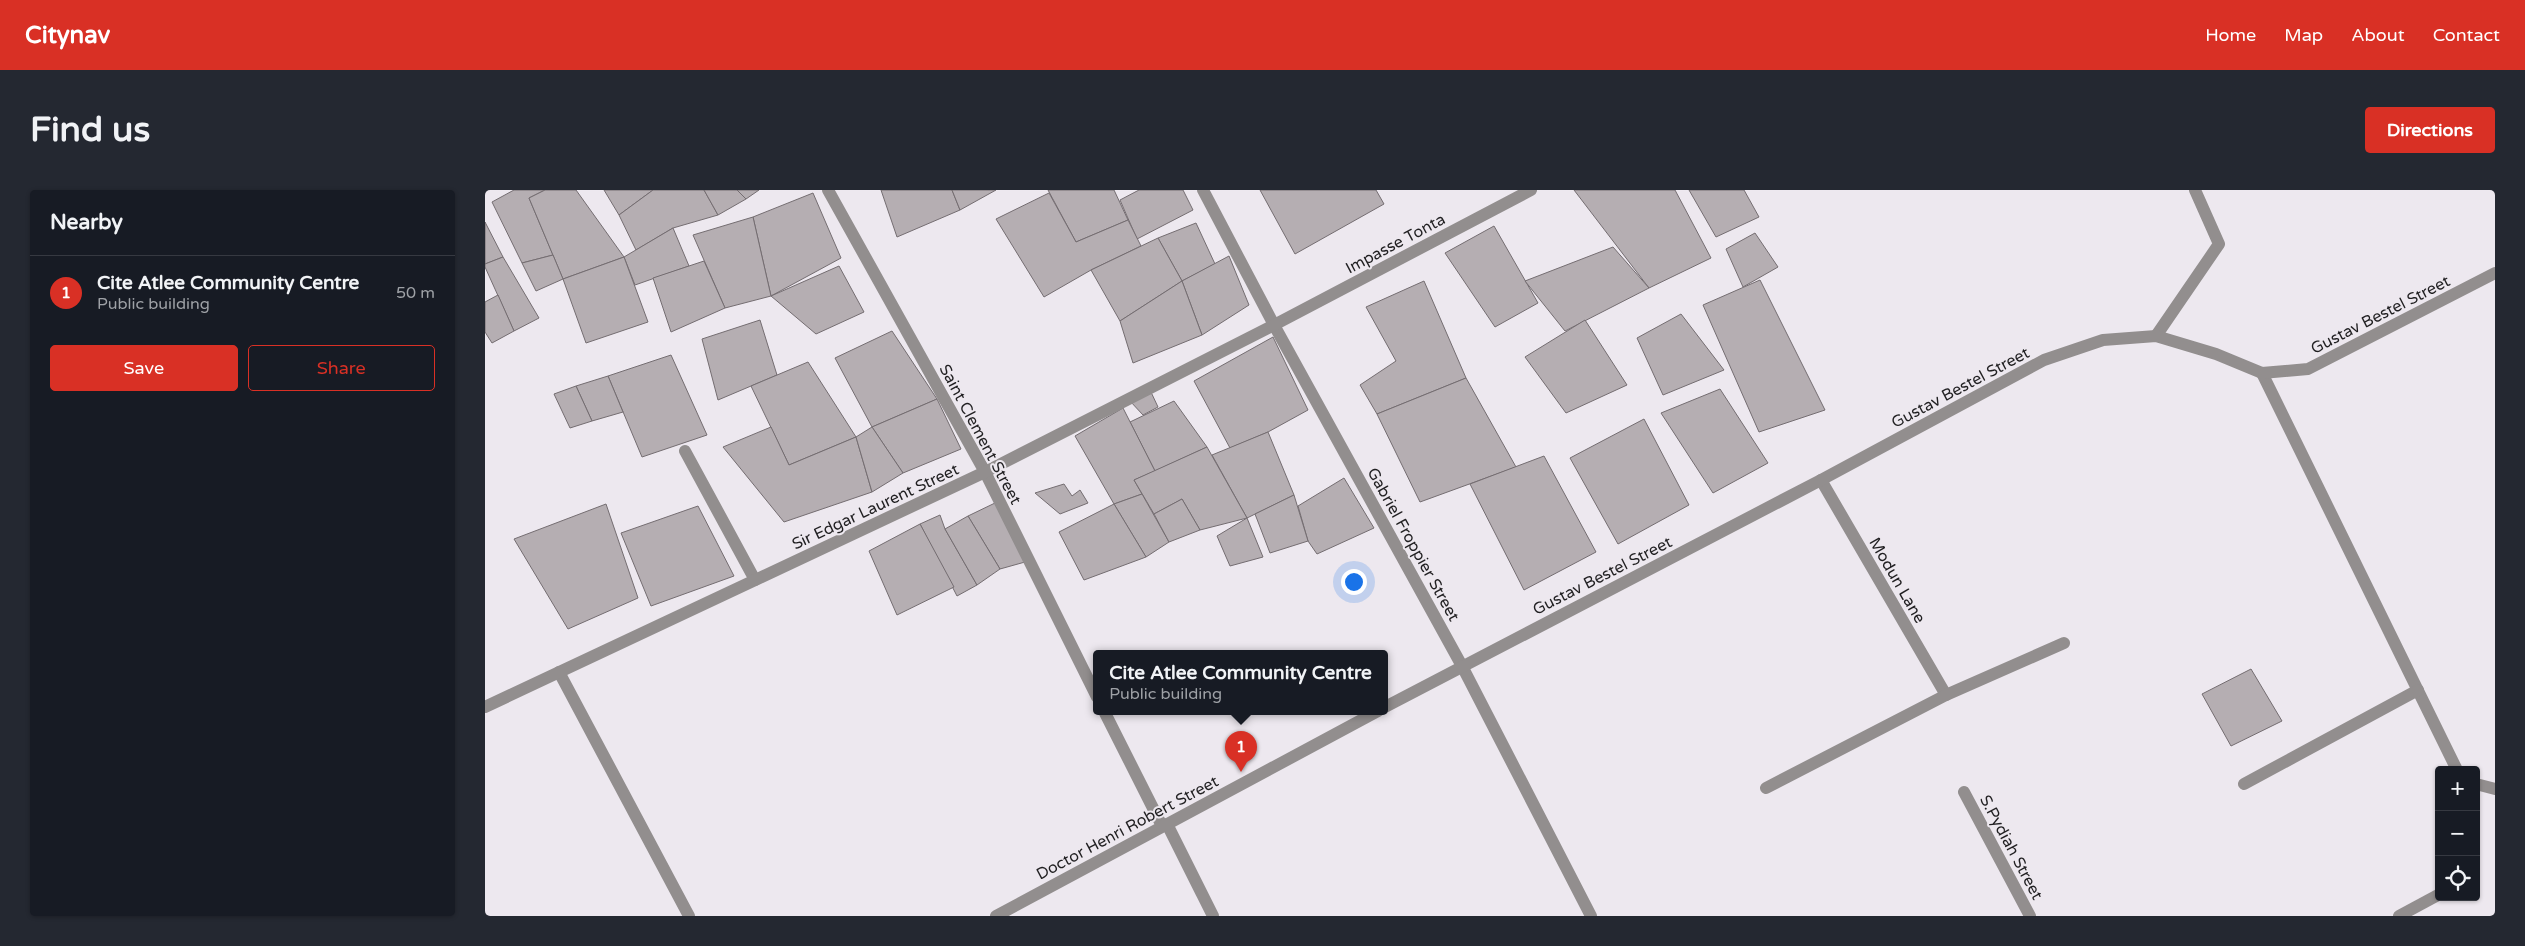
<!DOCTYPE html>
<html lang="en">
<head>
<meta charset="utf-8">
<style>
  body { margin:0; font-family:"Varela Round",sans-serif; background:#242831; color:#f1f3f6 }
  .controls { position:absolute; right:15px; bottom:15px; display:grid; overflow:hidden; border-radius:5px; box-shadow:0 1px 4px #0004 }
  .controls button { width:45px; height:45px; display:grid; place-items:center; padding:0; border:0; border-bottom:1px solid #363941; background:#171b24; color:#f1f3f6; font:25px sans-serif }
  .you { position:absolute; left:868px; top:391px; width:18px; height:18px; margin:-12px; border:4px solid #fff; border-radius:50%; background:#1a73e8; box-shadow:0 0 0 8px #1a73e833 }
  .badge { display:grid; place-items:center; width:32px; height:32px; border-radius:50%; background:#d93025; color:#fff; font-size:16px; font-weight:700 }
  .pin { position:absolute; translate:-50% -41px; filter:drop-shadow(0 1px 2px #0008) }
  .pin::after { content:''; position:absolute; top:26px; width:18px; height:15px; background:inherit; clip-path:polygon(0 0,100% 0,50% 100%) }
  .popup { position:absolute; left:608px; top:460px; width:295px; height:65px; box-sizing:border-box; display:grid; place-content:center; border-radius:5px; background:#171b24; filter:drop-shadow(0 1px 4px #0005); font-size:16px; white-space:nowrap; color:#9ea1a6 }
  .popup b { font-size:19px; color:#f1f3f6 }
  .popup::after { content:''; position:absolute; left:50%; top:100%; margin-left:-10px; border:10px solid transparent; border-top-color:#171b24 }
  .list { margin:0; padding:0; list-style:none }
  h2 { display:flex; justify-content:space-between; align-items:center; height:65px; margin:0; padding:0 20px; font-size:21px }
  h2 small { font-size:16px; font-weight:400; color:#9ea1a6 }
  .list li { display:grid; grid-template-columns:32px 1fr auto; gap:15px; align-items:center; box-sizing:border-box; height:75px; padding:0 20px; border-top:1px solid #363941 }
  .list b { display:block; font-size:19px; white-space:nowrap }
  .list p { margin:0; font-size:16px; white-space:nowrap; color:#9ea1a6 }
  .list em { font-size:16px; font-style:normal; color:#9ea1a6 }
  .actions { display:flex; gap:10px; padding:15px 20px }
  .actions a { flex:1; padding:11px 0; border:1px solid #d93025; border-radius:5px; text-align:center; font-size:18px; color:#d93025 }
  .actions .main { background:#d93025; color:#fff }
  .icon { flex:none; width:28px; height:28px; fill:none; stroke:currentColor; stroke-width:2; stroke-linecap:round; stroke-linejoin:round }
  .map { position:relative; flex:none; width:2010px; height:726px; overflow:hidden; border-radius:5px }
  header { display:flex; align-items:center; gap:30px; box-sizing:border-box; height:70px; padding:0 25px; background:#d93025; color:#fff }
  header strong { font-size:24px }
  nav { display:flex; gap:28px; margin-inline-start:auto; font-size:18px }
  .intro { display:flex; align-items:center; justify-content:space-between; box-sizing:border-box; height:120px; padding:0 30px }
  h1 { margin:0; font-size:35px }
  .button { padding:12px 22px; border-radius:5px; background:#d93025; color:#fff; font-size:18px; font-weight:700 }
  main { display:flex; gap:30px; padding:0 30px }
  aside { flex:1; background:#171b24; border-radius:5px; box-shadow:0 1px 4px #0004 }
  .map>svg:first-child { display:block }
  .building { fill:#b5aeb2; stroke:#746d71 }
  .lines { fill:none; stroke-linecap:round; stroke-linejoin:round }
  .minor { stroke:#928e8e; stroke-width:12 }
  .labels { text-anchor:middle; stroke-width:4; stroke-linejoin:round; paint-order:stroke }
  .street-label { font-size:16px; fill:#201f21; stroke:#ede8ef }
</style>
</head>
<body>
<header>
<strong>Citynav</strong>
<nav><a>Home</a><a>Map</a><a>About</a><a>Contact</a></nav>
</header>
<div class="intro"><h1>Find us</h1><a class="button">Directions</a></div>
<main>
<aside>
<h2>Nearby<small></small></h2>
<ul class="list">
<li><span class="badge">1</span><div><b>Cite Atlee Community Centre</b><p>Public building</p></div><em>50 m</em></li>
</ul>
<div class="actions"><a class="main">Save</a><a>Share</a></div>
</aside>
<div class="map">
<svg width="2010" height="726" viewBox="0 0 2010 726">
  <rect width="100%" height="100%" fill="#ede8ef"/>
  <g class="building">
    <polygon points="29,0 60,0 44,8 68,65 37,73 7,12"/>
    <polygon points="60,0 91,0 139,67 78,89 44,8"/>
    <polygon points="119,0 168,0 134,25"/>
    <polygon points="168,0 219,0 233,25 188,38 151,60 134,25"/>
    <polygon points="219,0 252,0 261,9 233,25"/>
    <polygon points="252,0 274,0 261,9"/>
    <polygon points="396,0 467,0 475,20 412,47"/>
    <polygon points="467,0 511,0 475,20"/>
    <polygon points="563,0 629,0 643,30 591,52"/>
    <polygon points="654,0 698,0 708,20 652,49 635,10"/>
    <polygon points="775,0 891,0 899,14 810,64"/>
    <polygon points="1089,0 1190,0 1226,68 1164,98"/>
    <polygon points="1204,0 1259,0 1274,27 1231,47"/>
    <polygon points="328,3 356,68 286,106 268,27"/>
    <polygon points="564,3 591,52 643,30 656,56 606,80 559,107 511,29"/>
    <polygon points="268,27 286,106 240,118 208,45"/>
    <polygon points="0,32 18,67 0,74"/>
    <polygon points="711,33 730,74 697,91 673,48"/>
    <polygon points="1009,36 1053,113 1010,137 960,63"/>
    <polygon points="188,38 204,76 150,95 139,67"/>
    <polygon points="1270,43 1293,77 1258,97 1241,59"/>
    <polygon points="673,48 697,91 635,131 606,80"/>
    <polygon points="1128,57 1164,98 1080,141 1040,91"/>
    <polygon points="68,65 78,89 51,101 37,73"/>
    <polygon points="744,66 764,115 717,145 697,91"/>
    <polygon points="18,67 54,128 29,141 0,77 0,74"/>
    <polygon points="139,67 163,132 101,153 78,89"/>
    <polygon points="219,71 240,118 186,142 168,88"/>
    <polygon points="354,76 379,122 331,144 286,106"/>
    <polygon points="1275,90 1340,220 1274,242 1218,115"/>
    <polygon points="697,91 717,145 648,173 635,131"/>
    <polygon points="939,91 981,188 892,224 875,195 911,171 881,117"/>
    <polygon points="13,105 29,141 7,153 0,142 0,112"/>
    <polygon points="1196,124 1239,180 1178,205 1152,148"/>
    <polygon points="275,130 292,185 233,210 217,149"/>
    <polygon points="1100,130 1142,195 1081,223 1040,167"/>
    <polygon points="407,141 452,209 387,237 350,168"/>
    <polygon points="788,147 823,220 783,242 745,258 709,191"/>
    <polygon points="186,165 222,245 157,267 123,186"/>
    <polygon points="323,172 371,247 304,275 266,196"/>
    <polygon points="123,186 138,222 107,231 91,196"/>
    <polygon points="981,188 1031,277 935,312 892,224"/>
    <polygon points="91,196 107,231 85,238 69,204"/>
    <polygon points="1235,199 1283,273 1228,303 1176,223"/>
    <polygon points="665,200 673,217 658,225 645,211"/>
    <polygon points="452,209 476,259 418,283 387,237"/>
    <polygon points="689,211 722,257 670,281 645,232"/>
    <polygon points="638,218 670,281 649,290 657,304 629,314 590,246"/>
    <polygon points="1159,229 1204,315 1133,354 1085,268"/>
    <polygon points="286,237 304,275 371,247 387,302 299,332 238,257"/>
    <polygon points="387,237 418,283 387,302 371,247"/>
    <polygon points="783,242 809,305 762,328 727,265"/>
    <polygon points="722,257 762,328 715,340 697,309 669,324 649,290"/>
    <polygon points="1059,266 1111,362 1039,400 985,294"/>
    <polygon points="859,288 889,338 832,364 823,351 813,316"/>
    <polygon points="579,294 587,306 595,300 603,313 575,324 550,303"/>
    <polygon points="657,304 684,352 661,367 629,314"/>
    <polygon points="809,305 823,351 785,363 770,324"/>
    <polygon points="697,309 715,340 684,352 669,324"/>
    <polygon points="510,313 540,372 515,379 483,326"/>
    <polygon points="121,314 153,408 83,439 29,349"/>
    <polygon points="629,314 661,367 599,390 574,342"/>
    <polygon points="213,316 249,386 166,416 136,343"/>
    <polygon points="455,325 460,339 492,395 472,406 435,334"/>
    <polygon points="483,326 515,379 492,395 460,339"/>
    <polygon points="762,328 778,367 745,376 732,346"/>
    <polygon points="435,334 469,397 412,425 384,361"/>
    <polygon points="1766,479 1797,531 1746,556 1717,504"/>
  </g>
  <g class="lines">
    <g class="minor">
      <polyline points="343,0 500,282 612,507"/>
      <polyline points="718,0 789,135 977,476 1106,726"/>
      <polyline points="1671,146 1734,54 1710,0"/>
      <polyline points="1777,183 1972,580"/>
      <polyline points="200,261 270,390"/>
      <polyline points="1336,290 1461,505"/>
      <polyline points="74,482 204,726"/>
      <polyline points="0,517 500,282 789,135 1046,0"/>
      <polyline points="900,517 1336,290 1559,170 1618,150 1671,146 1731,164 1777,183 1823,179 2010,83"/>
      <polyline points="619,521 677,636"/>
      <polyline points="1759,594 1933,500"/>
      <polyline points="1991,594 2010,599"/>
      <polyline points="1281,598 1461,505 1579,453"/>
      <polyline points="1479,602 1545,726"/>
      <polyline points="682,634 728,726"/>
      <polyline points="511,726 893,521"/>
      <polyline points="1914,726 1953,705"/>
    </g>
  </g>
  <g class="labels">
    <g class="street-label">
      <text transform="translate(910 53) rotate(-28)" y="6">Impasse Tonta</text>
      <text transform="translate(1895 124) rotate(-27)" y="6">Gustav Bestel Street</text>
      <text transform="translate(1475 197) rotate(-28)" y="6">Gustav Bestel Street</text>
      <text transform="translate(496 244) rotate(62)" y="6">Saint Clement Street</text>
      <text transform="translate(390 316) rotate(-25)" y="6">Sir Edgar Laurent Street</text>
      <text transform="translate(929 354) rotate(61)" y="6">Gabriel Froppier Street</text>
      <text transform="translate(1117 385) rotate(-27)" y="6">Gustav Bestel Street</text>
      <text transform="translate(1413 390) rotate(60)" y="6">Modun Lane</text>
      <text transform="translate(642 637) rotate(-28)" y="6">Doctor Henri Robert Street</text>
      <text transform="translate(1527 657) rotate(62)" y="6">S.Pydiah Street</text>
    </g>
  </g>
</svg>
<div class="controls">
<button>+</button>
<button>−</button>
<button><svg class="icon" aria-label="locate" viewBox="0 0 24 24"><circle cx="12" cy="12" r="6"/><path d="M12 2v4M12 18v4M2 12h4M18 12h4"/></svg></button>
</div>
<div class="you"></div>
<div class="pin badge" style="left:756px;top:582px">1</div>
<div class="popup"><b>Cite Atlee Community Centre</b>Public building</div>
</div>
</main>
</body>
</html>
